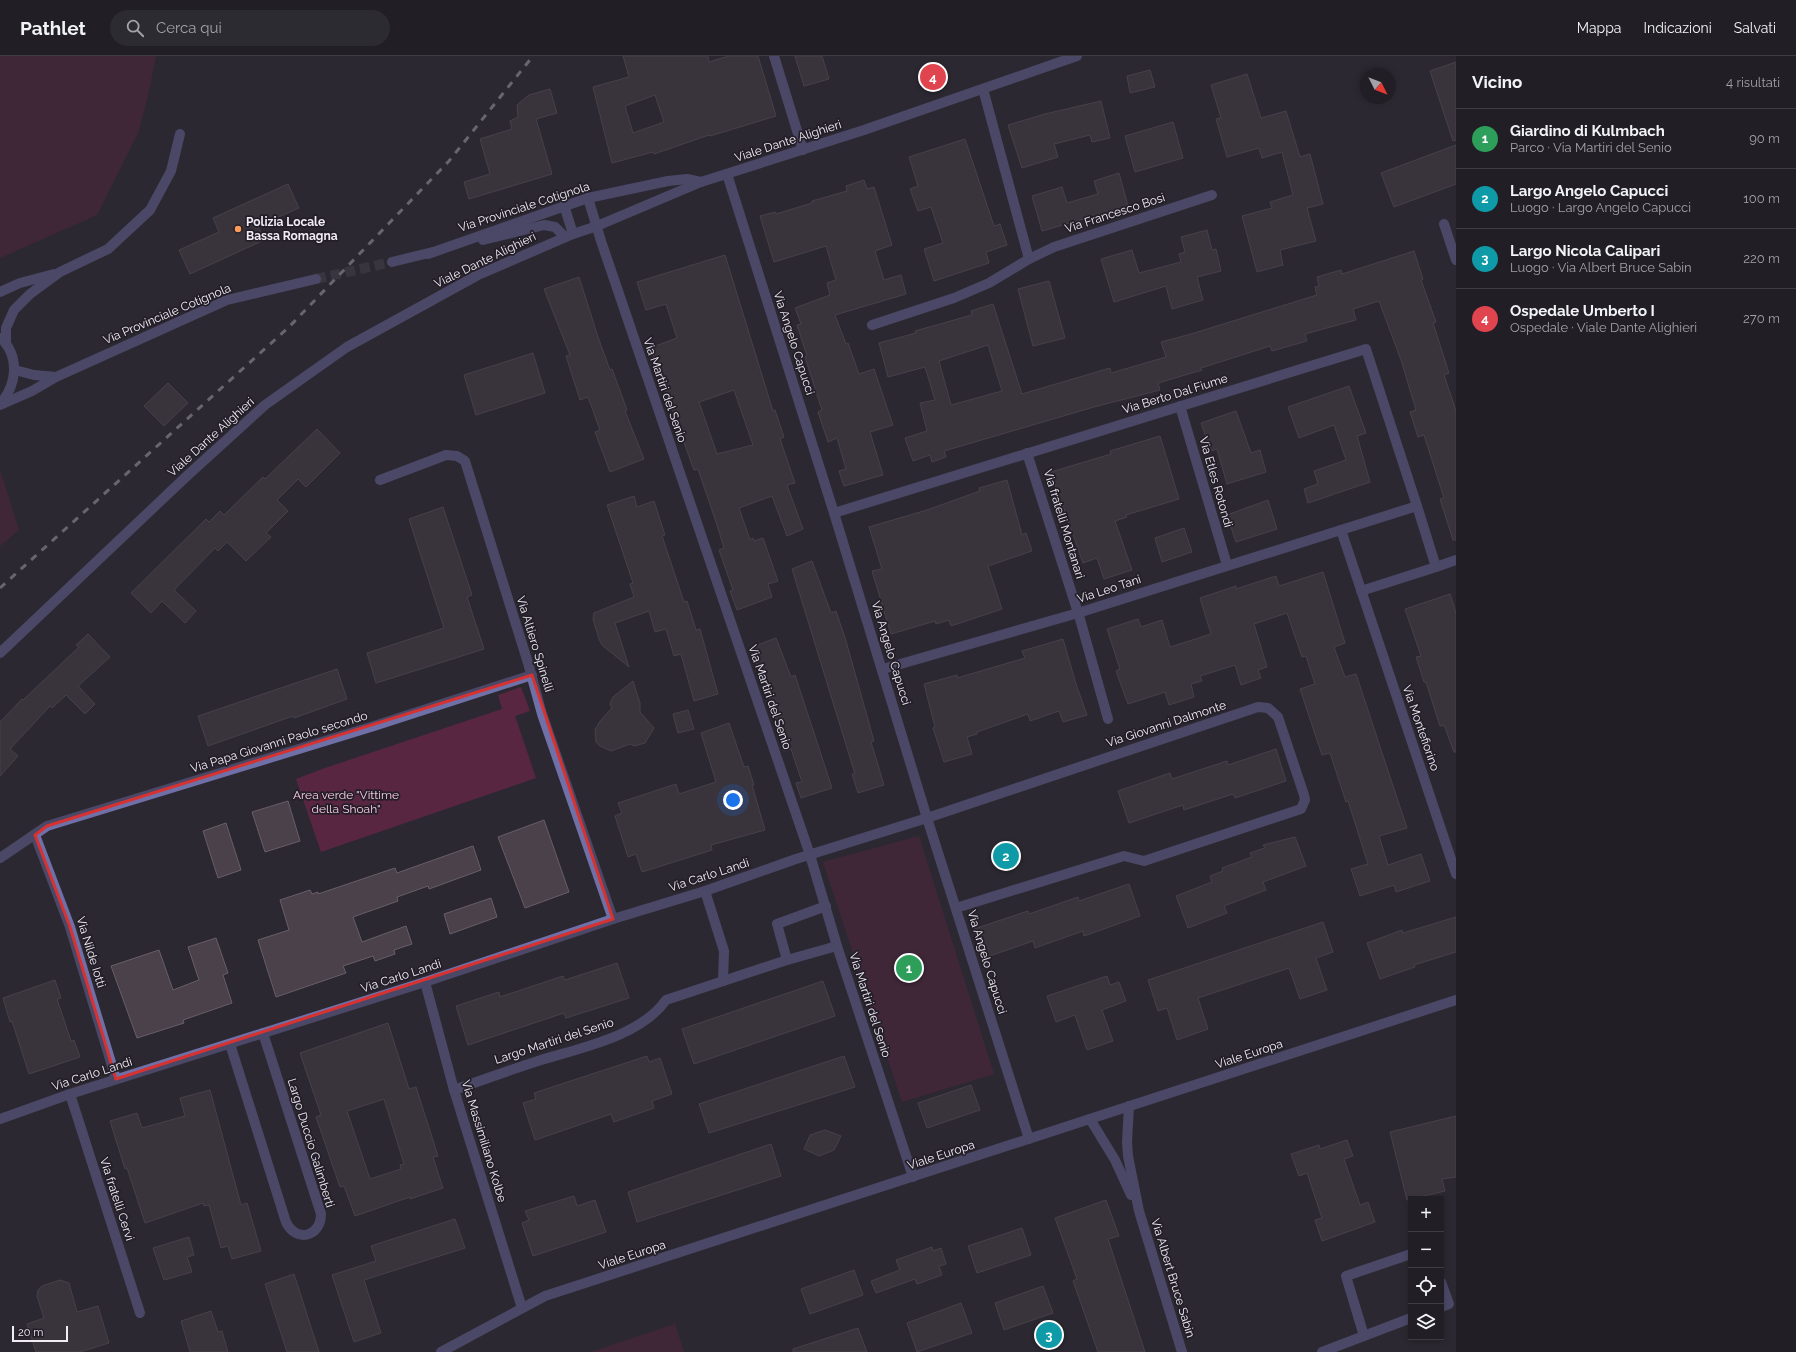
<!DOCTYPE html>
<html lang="it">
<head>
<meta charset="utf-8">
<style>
  body { margin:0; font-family:Raleway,sans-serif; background:#2d2b32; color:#f1f3f6 }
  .controls { position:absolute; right:12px; bottom:12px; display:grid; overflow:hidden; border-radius:0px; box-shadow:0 2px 6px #0003 }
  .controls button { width:36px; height:36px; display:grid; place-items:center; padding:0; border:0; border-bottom:1px solid #3e3c43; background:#211e26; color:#f1f3f6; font:20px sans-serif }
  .compass { position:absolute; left:1360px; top:12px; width:36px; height:36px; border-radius:50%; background:#211e26; box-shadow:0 2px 6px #0003; rotate:132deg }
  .scale { position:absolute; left:12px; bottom:10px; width:56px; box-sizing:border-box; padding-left:4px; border:2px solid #f0edf5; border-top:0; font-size:11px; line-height:14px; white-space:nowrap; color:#f0edf5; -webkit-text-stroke:3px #231e28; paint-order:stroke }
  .you { position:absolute; left:733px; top:744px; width:14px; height:14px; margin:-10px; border:3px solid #fff; border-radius:50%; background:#1a73e8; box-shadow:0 0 0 6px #1a73e833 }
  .badge { display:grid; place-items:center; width:26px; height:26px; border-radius:50%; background:#d93025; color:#fff; font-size:13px; font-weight:700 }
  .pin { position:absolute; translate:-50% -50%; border:2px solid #fff; box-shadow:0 1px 4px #0006 }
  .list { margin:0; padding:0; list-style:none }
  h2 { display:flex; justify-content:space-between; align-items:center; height:52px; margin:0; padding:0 16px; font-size:17px }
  h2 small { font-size:13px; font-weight:400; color:#a2a2a7 }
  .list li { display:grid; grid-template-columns:26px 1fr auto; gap:12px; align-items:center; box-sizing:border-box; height:60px; padding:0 16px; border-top:1px solid #3e3c43 }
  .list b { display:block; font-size:15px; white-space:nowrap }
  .list p { margin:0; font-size:13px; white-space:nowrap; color:#a2a2a7 }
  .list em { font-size:13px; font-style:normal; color:#a2a2a7 }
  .icon { flex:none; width:22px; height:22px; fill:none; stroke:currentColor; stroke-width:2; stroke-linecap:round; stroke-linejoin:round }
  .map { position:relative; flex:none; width:1456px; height:1296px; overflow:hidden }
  header { display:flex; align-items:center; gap:24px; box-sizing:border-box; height:56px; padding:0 20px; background:#211e26; border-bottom:1px solid #3e3c43 }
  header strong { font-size:19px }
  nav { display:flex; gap:22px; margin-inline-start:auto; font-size:14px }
  .search { width:280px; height:36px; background:#2d2b32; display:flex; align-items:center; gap:10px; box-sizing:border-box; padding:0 14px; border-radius:22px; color:#a2a2a7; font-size:15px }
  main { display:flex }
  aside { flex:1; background:#211e26 }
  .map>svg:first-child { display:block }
  .green { fill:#582641 }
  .building { fill:#4a414a; stroke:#685e68; fill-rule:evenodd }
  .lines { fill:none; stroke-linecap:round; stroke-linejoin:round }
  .minor-tunnel { stroke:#49464f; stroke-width:10; stroke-dasharray:10 5; stroke-linecap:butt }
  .minor { stroke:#6f70a7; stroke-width:10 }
  .rail { stroke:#b3b0b9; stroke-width:3; stroke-dasharray:7 7; stroke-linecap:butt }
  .marked { fill:none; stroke:#d73232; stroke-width:3; stroke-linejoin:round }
  .poi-dot { fill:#fe9b58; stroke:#231e28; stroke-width:1.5 }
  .labels { text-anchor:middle; stroke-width:3.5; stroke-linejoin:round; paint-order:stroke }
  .street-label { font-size:12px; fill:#f0edf5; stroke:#231e28 }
  .poi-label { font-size:12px; font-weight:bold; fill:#f0edf5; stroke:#231e28; text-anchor:start }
  .park-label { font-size:12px; fill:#fdcce3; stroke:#231e28 }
</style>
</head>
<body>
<header>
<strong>Pathlet</strong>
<div class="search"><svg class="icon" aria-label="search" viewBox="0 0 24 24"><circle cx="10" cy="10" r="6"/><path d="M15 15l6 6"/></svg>Cerca qui</div>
<nav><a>Mappa</a><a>Indicazioni</a><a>Salvati</a></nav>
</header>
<main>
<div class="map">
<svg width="1456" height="1296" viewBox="0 0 1456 1296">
  <rect width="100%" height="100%" fill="#2c2832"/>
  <g class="green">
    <polygon points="0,0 156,0 148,40 138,77 97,159 0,202"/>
    <polygon points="0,414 19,474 0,490"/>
    <polygon points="521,631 530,655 515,660 536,722 321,796 296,723 322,713 502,653 498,639"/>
    <polygon points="919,780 994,1018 902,1046 823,806"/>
    <polygon points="675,1268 684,1296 591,1296"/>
  </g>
  <g class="building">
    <path d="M623,0H708L709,6L729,0H758L776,60L710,80L709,79L654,98L653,96L612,107L593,31L629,21ZM655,39L664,66L633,77L625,50Z"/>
    <polygon points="795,0 822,0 829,23 804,30"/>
    <polygon points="1456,6 1456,84 1453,85 1430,15"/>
    <polygon points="1150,14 1155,31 1130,37 1127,20"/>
    <polygon points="1247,18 1261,62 1286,55 1300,101 1310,98 1323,148 1307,152 1316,185 1280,194 1283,209 1257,216 1242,160 1272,152 1270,146 1293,139 1282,96 1262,102 1259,92 1227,101 1216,63 1221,62 1211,29"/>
    <polygon points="550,33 557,57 536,63 552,118 469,143 464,126 490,118 480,83 512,73 510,65 518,61 517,49 529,39"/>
    <polygon points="1101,45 1110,82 1092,86 1090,79 1054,88 1058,101 1022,112 1008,69 1045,58"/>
    <polygon points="1173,66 1183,102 1135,116 1125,80"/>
    <polygon points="965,83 994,170 1000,168 1007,189 986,196 989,207 934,225 924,193 943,187 931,151 918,155 910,133 918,130 909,101"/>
    <polygon points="1456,89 1456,128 1394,151 1381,117"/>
    <polygon points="1119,117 1128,150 1042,175 1032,140 1062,131 1067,147 1098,138 1094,125"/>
    <polygon points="864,124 867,133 874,131 892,189 875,195 884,224 901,219 906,238 835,259 846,288 848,287 859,318 874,313 893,369 870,376 883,419 844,430 839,415 846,413 837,382 828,386 818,356 822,354 805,301 807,300 797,269 801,268 795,252 830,239 827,227 836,224 826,190 774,206 760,160 775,156 776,158 812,147 812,145 847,135 846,130"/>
    <polygon points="288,128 299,152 258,170 264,184 190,218 179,194 219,176 213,162"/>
    <polygon points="1207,174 1212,194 1216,193 1221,215 1197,221 1203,244 1172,253 1166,230 1114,246 1101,203 1132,194 1139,217 1181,206 1179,198 1185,196 1181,181"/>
    <path d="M1414,195L1423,223L1421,224L1436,266L1433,267L1449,317L1444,319L1456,355V484H1453L1440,443L1444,442L1424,379L1418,381L1410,356L1416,354L1401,304L1379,245L1353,253L1356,264L1305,278L1307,285L1272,295L1270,290L1201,312L1202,314L1158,327L1160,334L1094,351L944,395L946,401L932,406L930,399L913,405L905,382L927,375L920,347L935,344L925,311L888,321L879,287L916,277L915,275L972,259L971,255L993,248L1022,338L1110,312L1111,317L1166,301L1161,286L1191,278L1317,239L1315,231L1319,230L1317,221L1341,214L1342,218ZM988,289L1002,335L951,349L939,305Z"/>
    <path d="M725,199L773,355L775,354L784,381L780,383L795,427L787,429L803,473L787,480L772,440L739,452L750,484L753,482L754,485L763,482L778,525L768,528L772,541L737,554L730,535L733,534L719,494L724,492L718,472L698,413L694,414L650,292L677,282L666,248L646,254L637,226ZM734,334L753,389L717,398L699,346Z"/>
    <polygon points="579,221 598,281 610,314 612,313 627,354 625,355 644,403 610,416 595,376 600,374 588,341 580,344 566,300 570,299 544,233"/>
    <polygon points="1049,225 1065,282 1033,290 1018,233"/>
    <polygon points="533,297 545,337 476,359 464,319"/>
    <polygon points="168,327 188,347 164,370 144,350"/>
    <polygon points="1349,330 1366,377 1357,380 1370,426 1308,447 1304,433 1318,428 1314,415 1346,404 1334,369 1299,382 1288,351"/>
    <polygon points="1236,355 1251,397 1260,394 1266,416 1227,428 1217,393 1211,395 1201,367"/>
    <polygon points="317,373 340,397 306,431 298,423 277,444 288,455 266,477 271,481 246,505 227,486 218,495 215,492 174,534 196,555 185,567 162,545 151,557 131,537 206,463 209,466 220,455 224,459 263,421 265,423"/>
    <polygon points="1160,380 1179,443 1126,459 1127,461 1115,465 1132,514 1104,523 1097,502 1083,507 1062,447 1061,448 1051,416 1111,398 1110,395"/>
    <polygon points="1007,424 1022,479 1026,477 1032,495 988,510 1002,553 951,570 949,564 936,568 935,565 891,578 872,515 882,513 869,471 927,454 980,435 979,432"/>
    <polygon points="634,440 637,451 654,445 665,479 662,480 684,546 687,545 696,574 700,573 718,638 694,645 681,598 674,600 666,573 655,576 649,555 615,567 629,611 602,589 599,583 593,563 594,557 634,541 630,528 633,527 607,449"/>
    <polygon points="1268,444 1277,473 1236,486 1227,459"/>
    <polygon points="443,451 472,539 467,541 484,593 376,627 367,597 444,572 409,463"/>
    <polygon points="1184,472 1192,496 1162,506 1155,482"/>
    <polygon points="812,505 831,557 836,555 846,585 874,685 871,686 884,729 858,737 852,718 855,718 792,513"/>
    <polygon points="1323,516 1345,587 1334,591 1345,621 1356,618 1407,772 1379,780 1388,809 1421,798 1430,825 1396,836 1394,829 1360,840 1351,813 1368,808 1348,745 1346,746 1330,697 1322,699 1300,633 1315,628 1306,600 1302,601 1287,557 1254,568 1267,611 1258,614 1261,622 1241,629 1235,609 1200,620 1202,625 1191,628 1194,641 1169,649 1165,636 1128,648 1116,615 1120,613 1107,573 1138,563 1141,571 1162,564 1170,591 1211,578 1200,542 1236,530 1236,533 1276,520 1279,530"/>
    <polygon points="1450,538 1456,557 1456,696 1454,696 1444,669 1440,670 1426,626 1424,626 1416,601 1421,600 1405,553"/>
    <polygon points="88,578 110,601 78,630 95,648 85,658 66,639 52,652 50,650 10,693 18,700 0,720 0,666 22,643 23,644 79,591 76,589"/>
    <polygon points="776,582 791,621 795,619 832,732 801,742 796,727 802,726 791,693 784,695 777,671 778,670 760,614 759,614 750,592"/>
    <polygon points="1063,583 1076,628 1087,659 1063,666 1059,655 1030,665 1028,658 977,676 977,678 967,681 972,698 944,706 933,672 935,671 924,628 957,619 957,622 1025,602 1022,595"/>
    <polygon points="337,613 347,643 294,662 293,660 208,690 198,660"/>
    <polygon points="633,625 640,647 640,656 654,672 645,687 634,690 630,688 611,695 600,690 596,686 595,674 600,665 612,652 610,648 613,641"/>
    <polygon points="688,654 694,673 678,677 673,658"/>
    <polygon points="729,667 744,711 748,710 754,729 752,729 765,774 711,789 712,794 642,816 636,798 628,801 615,760 622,757 618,747 676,728 679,738 716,726 701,677"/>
    <polygon points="1276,693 1286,725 1235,742 1233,738 1184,754 1183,749 1129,767 1118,735 1170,717 1172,723 1227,705 1228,709"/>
    <polygon points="288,745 300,785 265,796 252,756"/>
    <polygon points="544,764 569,836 525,852 498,781"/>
    <polygon points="226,767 241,814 218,822 203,775"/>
    <polygon points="1295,781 1306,810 1263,826 1266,834 1224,850 1227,857 1188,872 1176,840 1212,826 1210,820 1223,815 1222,812 1252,801 1250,797 1265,792 1263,789"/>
    <polygon points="473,790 481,814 429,833 428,830 397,841 398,845 353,861 362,886 406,870 412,888 394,894 395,898 375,905 373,900 343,910 346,917 276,941 258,884 289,874 280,844 310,834 312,838 318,836 318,838 395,812 397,817"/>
    <polygon points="1129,828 1140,860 1084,880 1083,875 1035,892 1033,885 984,902 974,873 1028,855 1029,858 1078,841 1079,845"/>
    <polygon points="491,842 497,861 450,878 444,858"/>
    <polygon points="1456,861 1456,896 1414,909 1415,911 1380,923 1367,887 1402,874 1403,877"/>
    <polygon points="1323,866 1333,896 1316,902 1327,934 1300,943 1289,912 1198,942 1208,973 1177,984 1167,952 1158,955 1148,924"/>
    <polygon points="216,882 228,917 223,919 232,947 183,964 184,967 137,982 111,910 159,894 173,934 199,924 188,891"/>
    <polygon points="617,907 629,942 566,962 564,957 468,989 456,950 499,936 500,941 563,920 565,924"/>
    <polygon points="1107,920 1110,929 1119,926 1126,945 1102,954 1113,985 1087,994 1075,959 1056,966 1047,940"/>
    <polygon points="55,924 61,942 57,943 71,985 74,984 80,1001 29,1018 12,965 10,966 3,942"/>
    <polygon points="823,925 835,960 694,1008 682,973"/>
    <path d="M388,967L409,1033L416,1031L438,1100L433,1101L443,1132L410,1143V1141L355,1160L344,1130L340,1131L316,1061L321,1059L300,997ZM384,1043L404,1108L400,1109L401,1113L370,1123L347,1055Z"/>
    <polygon points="647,1000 649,1006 660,1002 672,1038 652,1045 654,1052 614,1066 611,1058 535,1084 523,1047 536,1043 534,1037"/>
    <polygon points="844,1000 855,1031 709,1077 699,1048"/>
    <polygon points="971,1029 980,1054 927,1072 918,1047"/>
    <polygon points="210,1034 241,1149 247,1147 261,1195 232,1203 228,1190 221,1192 209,1149 204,1150 203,1147 145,1167 127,1112 125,1113 110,1065 137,1057 142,1072 185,1060 180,1042"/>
    <polygon points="1456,1060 1456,1121 1442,1123 1445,1135 1407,1144 1390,1076"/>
    <polygon points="825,1074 841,1080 834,1094 819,1100 804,1093 810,1079"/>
    <polygon points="1347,1084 1353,1100 1344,1103 1360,1149 1368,1146 1375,1166 1322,1185 1315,1164 1322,1162 1307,1117 1299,1120 1291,1098 1319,1089 1320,1093"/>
    <polygon points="771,1088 781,1120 637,1166 628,1136"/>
    <polygon points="574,1140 577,1150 595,1144 606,1176 533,1200 522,1167 529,1164 525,1155"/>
    <polygon points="1106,1144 1119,1180 1108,1183 1145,1296 1098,1296 1073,1225 1077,1223 1055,1162"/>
    <polygon points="455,1163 465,1192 364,1224 381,1277 354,1286 332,1219 376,1205 371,1190"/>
    <polygon points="1022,1172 1031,1199 977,1217 968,1190"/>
    <polygon points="189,1181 194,1199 187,1201 192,1216 164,1224 153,1192"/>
    <polygon points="932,1191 933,1195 941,1192 946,1208 939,1210 942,1219 917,1228 915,1223 876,1237 871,1225 900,1214 896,1204"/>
    <polygon points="854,1214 863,1239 810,1258 801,1233"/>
    <polygon points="294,1218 319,1296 287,1296 265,1228"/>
    <polygon points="60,1224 69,1227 77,1256 98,1250 109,1287 80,1296 36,1296 27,1268 44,1262 37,1240 38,1234 42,1230"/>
    <polygon points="1043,1230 1053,1257 1004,1274 995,1247"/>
    <polygon points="961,1247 972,1277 917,1296 907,1267"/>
    <polygon points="211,1255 218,1276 222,1275 228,1296 190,1296 181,1265"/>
    <polygon points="858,1272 867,1296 793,1296 793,1293"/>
  </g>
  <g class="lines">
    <polyline class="minor-tunnel" points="316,223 392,206"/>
    <g class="minor">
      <polyline points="774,0 803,94"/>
      <polyline points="983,33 1029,203"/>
      <polyline points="727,118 834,457 927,762 1029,1083"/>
      <polyline points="588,142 601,185 810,799 837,890 913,1121"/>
      <polyline points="564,149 573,178"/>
      <polyline points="1444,168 1456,204"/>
      <polyline points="483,184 544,169 555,171 565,181"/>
      <polyline points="428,198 588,142 668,125 687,123 701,126"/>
      <polyline points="392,206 433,196"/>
      <polyline points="0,236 20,227 54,218"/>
      <polyline points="872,269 954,242 989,227 1029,203 1054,191 1212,139"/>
      <polyline points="6,287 6,272 14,254 30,238 60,216 108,193 150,154 171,115 180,78"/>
      <polyline points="15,314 34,319 56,321"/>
      <path d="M0,348C17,329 20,301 1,282"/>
      <polyline points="0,349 32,335 56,321 227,244 316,223"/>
      <polyline points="1180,350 1227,509"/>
      <polyline points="1027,397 1080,563 1108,663"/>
      <polyline points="380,424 446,399 457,400 465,405 528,607 542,658 613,863"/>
      <polyline points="834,457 1366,293 1417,450"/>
      <polyline points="1436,511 1456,504"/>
      <polyline points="1361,535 1436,511 1417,450 1341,474 1456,818"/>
      <polyline points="0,597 189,418 265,349 347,291 478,219 573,178 597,170 701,126 864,74 1077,0"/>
      <polyline points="883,613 1078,557 1341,474"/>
      <polyline points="35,779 70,871 116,1023"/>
      <polyline points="0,802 47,770 374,670 532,619"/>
      <polyline points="705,835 724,895 723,925"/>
      <polyline points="787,904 777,868 826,850"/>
      <polyline points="425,926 454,1034 522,1252"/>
      <path d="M230,988L286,1166C296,1187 321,1181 321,1158L263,977"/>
      <path d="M454,1034C482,1024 510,1014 538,1005C579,992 640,981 666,944L787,904L837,890"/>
      <polyline points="70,1038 140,1257"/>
      <polyline points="1129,1050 1127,1086 1128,1100 1139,1155 1182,1296"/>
      <polyline points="0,1063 70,1038 425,926 613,863 705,835 796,803 927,762 1258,651 1268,652 1278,661 1304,739 1305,744 1301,753 1144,805 1124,800 956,852"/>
      <polyline points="1090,1063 1115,1104 1131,1139"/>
      <polyline points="1441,1226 1449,1248 1441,1251"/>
      <polyline points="1364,1280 1346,1220 1411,1198"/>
      <polyline points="441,1296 545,1240 1456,944"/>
      <polyline points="1322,1296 1411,1262"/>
    </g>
    <polyline class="rail" points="0,532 289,271 449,105 533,0"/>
  </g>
  <path d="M0 0H1456V1296H0ZM532,619L613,863L116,1023L70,871L35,779L47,770Z" fill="#2c2832" fill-opacity=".55" fill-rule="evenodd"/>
  <path class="marked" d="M532,619L613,863L116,1023L70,871L35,779L47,770Z"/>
  <circle class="poi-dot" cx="238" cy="173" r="4"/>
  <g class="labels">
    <g class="street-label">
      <text transform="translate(788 85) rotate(-18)" y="4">Viale Dante Alighieri</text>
      <text transform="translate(524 151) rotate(-18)" y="4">Via Provinciale Cotignola</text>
      <text transform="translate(1115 157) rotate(-18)" y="4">Via Francesco Bosi</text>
      <text transform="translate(485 204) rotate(-26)" y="4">Viale Dante Alighieri</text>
      <text transform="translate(167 258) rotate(-23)" y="4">Via Provinciale Cotignola</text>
      <text transform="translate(794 287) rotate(72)" y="4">Via Angelo Capucci</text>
      <text transform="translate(665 334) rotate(71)" y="4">Via Martiri del Senio</text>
      <text transform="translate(1175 338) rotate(-17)" y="4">Via Berto Dal Fiume</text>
      <text transform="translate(211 381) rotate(-42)" y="4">Viale Dante Alighieri</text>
      <text transform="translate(1216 426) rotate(74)" y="4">Via Etles Rotondi</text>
      <text transform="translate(1064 468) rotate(73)" y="4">Via fratelli Montanari</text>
      <text transform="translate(1109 533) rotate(-18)" y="4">Via Leo Tani</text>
      <text transform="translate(535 588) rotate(73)" y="4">Via Altiero Spinelli</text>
      <text transform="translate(891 597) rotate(73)" y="4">Via Angelo Capucci</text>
      <text transform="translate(770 641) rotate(71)" y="4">Via Martiri del Senio</text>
      <text transform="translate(1166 668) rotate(-18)" y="4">Via Giovanni Dalmonte</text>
      <text transform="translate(1421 672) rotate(71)" y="4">Via Montefiorino</text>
      <text transform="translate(279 686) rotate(-17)" y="4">Via Papa Giovanni Paolo secondo</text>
      <text transform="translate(709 819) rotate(-18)" y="4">Via Carlo Landi</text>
      <text transform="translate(91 896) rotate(73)" y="4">Via Nilde Iotti</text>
      <text transform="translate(987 906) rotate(73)" y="4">Via Angelo Capucci</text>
      <text transform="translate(401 920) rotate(-18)" y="4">Via Carlo Landi</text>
      <text transform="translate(870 949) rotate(72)" y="4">Via Martiri del Senio</text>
      <text transform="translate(554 985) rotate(-18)" y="4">Largo Martiri del Senio</text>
      <text transform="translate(1249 998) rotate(-18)" y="4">Viale Europa</text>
      <text transform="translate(92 1018) rotate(-18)" y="4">Via Carlo Landi</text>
      <text transform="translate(484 1085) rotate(73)" y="4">Via Massimiliano Kolbe</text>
      <text transform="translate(311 1087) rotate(73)" y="4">Largo Duccio Galimberti</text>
      <text transform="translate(941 1099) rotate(-18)" y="4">Viale Europa</text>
      <text transform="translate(117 1143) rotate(72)" y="4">Via fratelli Cervi</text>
      <text transform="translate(632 1199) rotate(-18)" y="4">Viale Europa</text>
      <text transform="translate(1173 1222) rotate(73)" y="4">Via Albert Bruce Sabin</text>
    </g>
    <g class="poi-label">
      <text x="246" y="170">Polizia Locale<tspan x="246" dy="14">Bassa Romagna</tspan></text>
    </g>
    <g class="park-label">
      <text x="346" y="743">Area verde "Vittime<tspan x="346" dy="14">della Shoah"</tspan></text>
    </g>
  </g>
</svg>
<div class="controls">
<button>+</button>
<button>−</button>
<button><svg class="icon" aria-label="locate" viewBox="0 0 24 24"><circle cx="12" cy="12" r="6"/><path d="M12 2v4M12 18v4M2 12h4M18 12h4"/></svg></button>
<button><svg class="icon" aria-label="layers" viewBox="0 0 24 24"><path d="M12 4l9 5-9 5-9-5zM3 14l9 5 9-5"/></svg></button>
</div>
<svg class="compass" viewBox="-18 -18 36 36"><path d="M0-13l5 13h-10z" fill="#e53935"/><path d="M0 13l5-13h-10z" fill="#a2a2a7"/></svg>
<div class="scale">20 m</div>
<div class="you"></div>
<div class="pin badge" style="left:909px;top:912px;background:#2e9e5b">1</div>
<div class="pin badge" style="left:1006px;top:800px;background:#0f9aa8">2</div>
<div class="pin badge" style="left:1049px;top:1279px;background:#0f9aa8">3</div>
<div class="pin badge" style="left:933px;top:21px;background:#e0444e">4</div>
</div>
<aside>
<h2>Vicino<small>4 risultati</small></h2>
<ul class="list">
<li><span class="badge" style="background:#2e9e5b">1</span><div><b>Giardino di Kulmbach</b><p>Parco · Via Martiri del Senio</p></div><em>90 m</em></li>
<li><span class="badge" style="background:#0f9aa8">2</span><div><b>Largo Angelo Capucci</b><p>Luogo · Largo Angelo Capucci</p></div><em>100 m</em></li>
<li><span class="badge" style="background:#0f9aa8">3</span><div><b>Largo Nicola Calipari</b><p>Luogo · Via Albert Bruce Sabin</p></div><em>220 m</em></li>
<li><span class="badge" style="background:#e0444e">4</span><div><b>Ospedale Umberto I</b><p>Ospedale · Viale Dante Alighieri</p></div><em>270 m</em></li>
</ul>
</aside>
</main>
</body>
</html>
